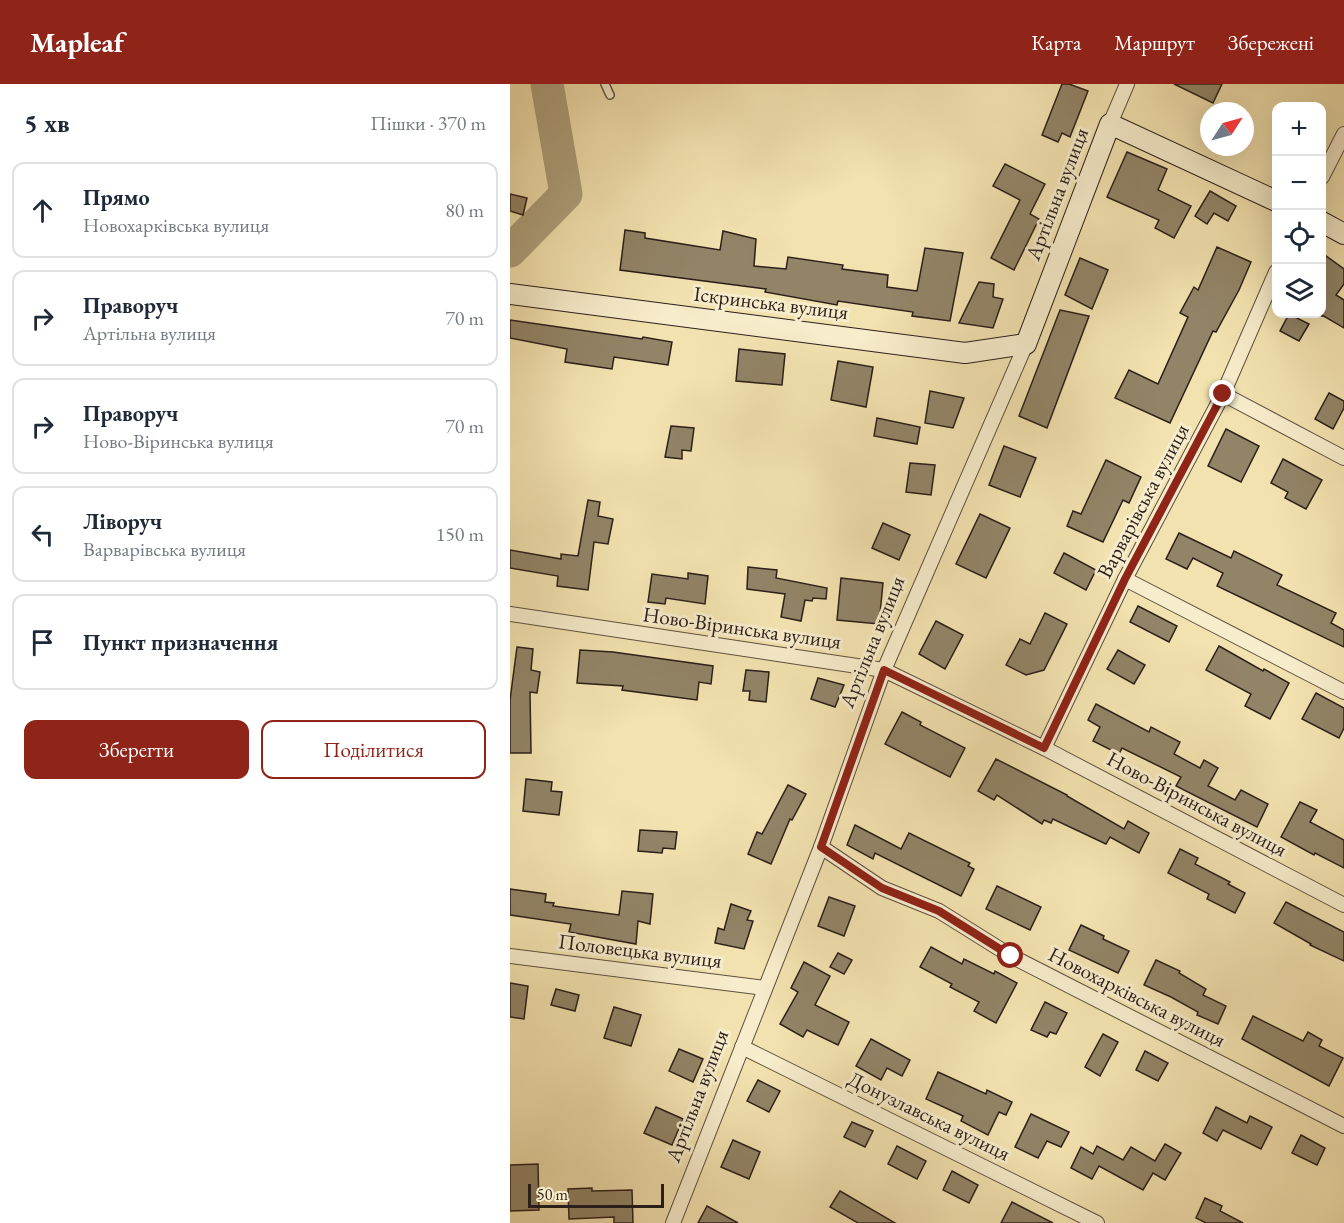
<!DOCTYPE html>
<html lang="uk">
<head>
<meta charset="utf-8">
<style>
  body { margin:0; font-family:"EB Garamond",serif; background:#f2f2f3; color:#1f2937 }
  .controls { position:absolute; right:18px; top:18px; display:grid; overflow:hidden; border-radius:12px; box-shadow:0 6px 24px #0002 }
  .controls button { width:54px; height:54px; display:grid; place-items:center; padding:0; border:0; border-bottom:2px solid #e0e1e3; background:#fff; color:#1f2937; font:30px sans-serif }
  .compass { position:absolute; left:690px; top:18px; width:54px; height:54px; border-radius:50%; background:#fff; box-shadow:0 6px 24px #0002; rotate:54deg }
  .scale { position:absolute; left:18px; bottom:15px; width:136px; box-sizing:border-box; padding-left:6px; border:3px solid #2b1f19; border-top:0; font-size:16px; line-height:21px; white-space:nowrap; color:#2b1f19; -webkit-text-stroke:4px #f7eccb; paint-order:stroke }
  .stop { position:absolute; width:18px; height:18px; margin:-14px; border:4px solid #8f2418; border-radius:50%; background:#fff }
  .stop.end { background:#8f2418; border-color:#fff; box-shadow:0 2px 6px #0008 }
  .list { margin:0; padding:0; list-style:none }
  h2 { display:flex; justify-content:space-between; align-items:center; height:78px; margin:0; padding:0 24px; font-size:26px }
  h2 small { font-size:20px; font-weight:400; color:#747a83 }
  .list li { display:grid; grid-template-columns:39px 1fr auto; gap:18px; align-items:center; box-sizing:border-box; height:96px; margin:0 12px 12px; padding:0 12px; border:2px solid #e0e1e3; border-radius:12px }
  .list b { display:block; font-size:22px; white-space:nowrap }
  .list p { margin:0; font-size:20px; white-space:nowrap; color:#747a83 }
  .list em { font-size:20px; font-style:normal; color:#747a83 }
  .actions { display:flex; gap:12px; padding:18px 24px }
  .actions a { flex:1; padding:14px 0; border:2px solid #8f2418; border-radius:12px; text-align:center; font-size:21px; color:#8f2418 }
  .actions .main { background:#8f2418; color:#fff }
  .icon { flex:none; width:33px; height:33px; fill:none; stroke:currentColor; stroke-width:2; stroke-linecap:round; stroke-linejoin:round }
  .map { position:relative; flex:none; width:834px; height:1139px; overflow:hidden }
  header { display:flex; align-items:center; gap:36px; box-sizing:border-box; height:84px; padding:0 30px; background:#8f2418; color:#fff }
  header strong { font-size:28px }
  nav { display:flex; gap:33px; margin-inline-start:auto; font-size:21px }
  main { display:flex }
  aside { flex:1; background:#fff }
  .map>svg:first-child { display:block }
  .lines { fill:none; stroke-linecap:round; stroke-linejoin:round }
  .river { stroke:#aea07c; stroke-width:33 }
  .building { fill:#928467; stroke:#2b1f19; stroke-width:1.5 }
  .lane-casing { stroke:#5d503e; stroke-width:10 }
  .street-casing { stroke:#5d503e; stroke-width:16 }
  .secondary-casing { stroke:#2b1f19; stroke-width:22 }
  .lane { stroke:#f7eccb; stroke-width:7 }
  .street { stroke:#f7eccb; stroke-width:14 }
  .secondary { stroke:#f7eccb; stroke-width:20 }
  .route { stroke:#8f2418; stroke-width:8 }
  .labels { text-anchor:middle; stroke-width:6; stroke-linejoin:round; paint-order:stroke }
  .street-label { font-size:21px; fill:#2b1f19; stroke:#f7eccb }
</style>
</head>
<body>
<header>
<strong>Mapleaf</strong>
<nav><a>Карта</a><a>Маршрут</a><a>Збережені</a></nav>
</header>
<main>
<aside>
<h2>5 хв<small>Пішки · 370 m</small></h2>
<ul class="list">
<li><svg class="icon" aria-label="ahead" viewBox="0 0 24 24"><path d="M12 20V5M6 11l6-6 6 6"/></svg><div><b>Прямо</b><p>Новохарківська вулиця</p></div><em>80 m</em></li>
<li><svg class="icon" aria-label="right" viewBox="0 0 24 24"><path d="M7 20v-9h11M14 6l5 5-5 5"/></svg><div><b>Праворуч</b><p>Артільна вулиця</p></div><em>70 m</em></li>
<li><svg class="icon" aria-label="right" viewBox="0 0 24 24"><path d="M7 20v-9h11M14 6l5 5-5 5"/></svg><div><b>Праворуч</b><p>Ново-Віринська вулиця</p></div><em>70 m</em></li>
<li><svg class="icon" aria-label="left" viewBox="0 0 24 24"><path d="M17 20v-9H6M10 6l-5 5 5 5"/></svg><div><b>Ліворуч</b><p>Варварівська вулиця</p></div><em>150 m</em></li>
<li><svg class="icon" aria-label="arrive" viewBox="0 0 24 24"><path d="M6 21V4h12l-3 4 3 4H6"/></svg><div><b>Пункт призначення</b></div></li>
</ul>
<div class="actions"><a class="main">Зберегти</a><a>Поділитися</a></div>
</aside>
<div class="map">
<svg width="834" height="1139" viewBox="0 0 834 1139">
  <rect width="100%" height="100%" fill="#f2e2af"/>
  <filter id="stains"><feTurbulence type="fractalNoise" baseFrequency=".00333" numOctaves="4"/><feColorMatrix values="0 0 0 0 .2 0 0 0 0 .09 0 0 0 0 .02 0 0 0 .5 -.17"/></filter>
  <radialGradient id="worn" r=".72"><stop offset=".6" stop-color="#630" stop-opacity="0"/><stop offset="1" stop-color="#630" stop-opacity=".3"/></radialGradient>
  <g class="lines">
    <polyline class="river" points="0,167 56,110 37,0"/>
  </g>
  <g class="building">
    <polygon points="552,0 559,0 578,7 560,53 552,49 548,58 532,51"/>
    <polygon points="664,0 712,0 703,19"/>
    <polygon points="617,68 657,85 648,106 681,122 664,154 645,144 649,136 597,113"/>
    <polygon points="495,80 535,100 520,130 529,135 504,186 481,174 510,116 483,102"/>
    <polygon points="700,107 726,122 718,137 704,129 697,140 685,132"/>
    <polygon points="0,110 17,114 13,131 0,127"/>
    <polygon points="115,146 135,149 135,154 210,166 213,147 246,155 244,182 276,185 278,173 333,181 332,185 378,191 377,203 407,207 415,164 453,169 440,237 402,232 403,228 328,217 327,221 255,208 256,205 110,186"/>
    <polygon points="707,163 741,178 729,206 706,248 703,247 660,339 605,314 619,286 648,300 678,233 670,229 684,203 688,206"/>
    <polygon points="812,169 834,185 834,200 826,211 834,216 834,244 812,231 812,233"/>
    <polygon points="570,174 598,186 582,225 555,211"/>
    <polygon points="469,198 484,200 483,213 493,215 483,244 449,239"/>
    <polygon points="550,226 579,232 537,344 509,332"/>
    <polygon points="779,230 799,240 789,257 770,247"/>
    <polygon points="0,236 132,255 133,253 162,258 158,281 104,273 102,285 55,278 57,265 0,254"/>
    <polygon points="229,265 275,270 272,301 226,297"/>
    <polygon points="328,277 363,283 356,323 321,316"/>
    <polygon points="420,307 454,314 443,344 415,339"/>
    <polygon points="819,309 834,317 834,324 823,345 805,335"/>
    <polygon points="367,334 410,343 407,360 364,352"/>
    <polygon points="161,342 184,344 181,367 172,366 172,375 155,373"/>
    <polygon points="716,345 749,362 731,398 698,382"/>
    <polygon points="494,362 526,374 510,413 479,401"/>
    <polygon points="773,375 812,396 796,425 775,414 778,408 761,399"/>
    <polygon points="596,376 631,393 619,419 613,416 593,458 557,442 563,427 571,430"/>
    <polygon points="400,379 425,381 421,411 396,408"/>
    <polygon points="78,416 90,418 88,432 103,435 98,460 84,458 78,506 47,502 48,492 0,484 0,466 51,475 51,470 68,472"/>
    <polygon points="470,430 500,444 476,494 446,480"/>
    <polygon points="373,439 400,451 389,476 362,464"/>
    <polygon points="669,449 721,474 724,467 772,491 767,501 826,529 821,539 834,546 834,563 707,502 713,489 683,474 677,485 656,475"/>
    <polygon points="554,469 586,486 576,506 544,489"/>
    <polygon points="238,483 267,486 266,494 317,504 316,515 303,514 302,517 295,516 291,537 271,533 275,510 237,505"/>
    <polygon points="178,489 198,492 195,520 156,514 155,520 138,518 142,490 178,495"/>
    <polygon points="331,494 373,499 369,540 327,536"/>
    <polygon points="628,522 667,542 659,558 620,538"/>
    <polygon points="535,529 557,540 534,586 516,591 496,581 510,555 520,560"/>
    <polygon points="426,537 453,551 435,585 409,570"/>
    <polygon points="709,562 753,587 754,585 779,599 760,635 735,622 741,610 696,586"/>
    <polygon points="7,563 23,565 21,586 30,588 27,609 20,608 21,669 0,669 0,616"/>
    <polygon points="70,566 103,568 203,582 201,600 189,598 187,616 112,606 113,602 67,599"/>
    <polygon points="608,566 635,581 624,600 597,585"/>
    <polygon points="236,586 259,588 256,618 239,616 240,607 233,607"/>
    <polygon points="308,594 334,601 325,623 301,615"/>
    <polygon points="806,609 834,624 834,644 829,654 792,635"/>
    <polygon points="586,620 639,648 641,643 670,658 664,670 690,684 694,676 708,684 698,702 725,716 731,706 758,720 747,743 666,702 671,693 612,664 609,670 583,657 590,643 578,636"/>
    <polygon points="392,628 411,638 410,641 455,664 440,693 375,660"/>
    <polygon points="486,675 557,711 557,712 614,745 618,737 639,749 629,769 600,753 596,760 543,735 541,739 534,736 532,740 487,711 484,716 468,707"/>
    <polygon points="16,695 42,698 41,707 52,708 49,731 13,727"/>
    <polygon points="278,701 296,710 282,736 280,735 261,780 238,770 247,748 252,750"/>
    <polygon points="790,718 807,726 800,738 834,756 834,784 805,769 804,771 771,753"/>
    <polygon points="345,741 391,765 399,749 460,779 458,782 464,785 451,812 365,769 363,775 337,761"/>
    <polygon points="130,746 167,748 165,765 153,764 152,769 128,767"/>
    <polygon points="670,765 688,774 685,780 720,798 718,800 735,809 725,829 697,815 699,810 658,789"/>
    <polygon points="487,802 531,823 520,846 476,825"/>
    <polygon points="0,805 36,810 35,818 44,819 43,822 109,831 112,807 143,810 140,840 128,837 126,860 59,848 61,840 0,831"/>
    <polygon points="319,813 345,822 334,852 308,842"/>
    <polygon points="776,818 834,848 834,877 800,861 801,860 764,839"/>
    <polygon points="221,820 241,827 237,836 243,837 234,865 205,859 208,844 214,846"/>
    <polygon points="571,841 594,852 593,855 619,867 608,889 559,866"/>
    <polygon points="421,863 452,880 454,875 484,890 485,887 507,899 486,939 464,927 469,918 440,903 442,900 410,883"/>
    <polygon points="328,869 342,876 334,890 320,883"/>
    <polygon points="646,876 670,887 669,889 696,905 693,911 716,922 708,940 687,931 688,928 661,913 634,901"/>
    <polygon points="294,878 320,892 305,921 339,938 328,961 297,946 293,953 270,940 288,908 281,904"/>
    <polygon points="0,899 18,902 14,935 0,933"/>
    <polygon points="46,905 69,911 65,927 41,921"/>
    <polygon points="535,918 557,929 546,950 540,948 537,953 521,946"/>
    <polygon points="104,923 131,931 121,962 94,954"/>
    <polygon points="743,932 793,957 798,948 812,956 809,962 833,974 819,1002 732,955"/>
    <polygon points="593,950 608,958 590,992 575,983"/>
    <polygon points="361,955 400,976 392,992 377,984 371,996 346,982"/>
    <polygon points="169,965 193,975 183,998 159,987"/>
    <polygon points="635,967 658,979 648,997 626,986"/>
    <polygon points="428,988 476,1010 477,1006 502,1018 496,1031 489,1028 478,1051 451,1037 453,1032 416,1015"/>
    <polygon points="248,996 270,1007 259,1028 237,1017"/>
    <polygon points="146,1023 173,1035 162,1061 134,1049"/>
    <polygon points="706,1023 737,1039 740,1032 762,1043 751,1065 713,1046 707,1057 693,1049"/>
    <polygon points="521,1030 559,1048 551,1063 537,1057 528,1074 505,1063"/>
    <polygon points="342,1038 363,1047 355,1063 334,1053"/>
    <polygon points="791,1051 815,1064 807,1081 782,1069"/>
    <polygon points="223,1056 250,1068 239,1095 211,1083"/>
    <polygon points="655,1060 671,1069 655,1096 643,1089 633,1106 589,1082 582,1095 561,1084 571,1063 583,1070 587,1062 613,1076 621,1063 645,1077"/>
    <polygon points="387,1062 416,1077 407,1095 378,1080"/>
    <polygon points="28,1080 29,1126 0,1127 0,1081"/>
    <polygon points="442,1087 468,1101 459,1119 433,1106"/>
    <polygon points="82,1104 82,1107 122,1106 123,1139 104,1139 104,1133 59,1135 58,1105"/>
    <polygon points="330,1107 385,1139 348,1139 320,1123"/>
    <polygon points="695,1114 712,1122 710,1127 733,1139 696,1139 686,1134"/>
    <polygon points="502,1118 543,1139 491,1139"/>
    <polygon points="197,1122 228,1139 188,1139"/>
  </g>
  <g class="lines">
    <defs>
      <polyline id="lane" points="95,0 100,11"/>
      <g id="street">
        <polyline points="600,40 617,0"/>
        <polyline points="812,93 834,50"/>
        <polyline points="713,310 834,374"/>
        <polyline points="615,495 834,608"/>
        <polyline points="0,530 374,586 534,664 834,821"/>
        <polyline points="534,664 615,495 713,310 766,188"/>
        <polyline points="311,763 372,804 429,827 501,872 834,1042"/>
        <polyline points="0,872 255,904"/>
        <polyline points="232,963 587,1139"/>
        <polyline points="163,1139 311,763 374,586 516,260"/>
      </g>
      <g id="secondary">
        <polyline points="812,138 834,150"/>
        <polyline points="0,210 455,269 516,260 600,40 766,117"/>
      </g>
    </defs>
    <use href="#lane" class="lane-casing"/>
    <use href="#street" class="street-casing"/>
    <use href="#secondary" class="secondary-casing"/>
    <use href="#lane" class="lane"/>
    <use href="#street" class="street"/>
    <use href="#secondary" class="secondary"/>
  </g>
  <g class="lines">
    <polyline class="route" points="501,872 429,827 372,804 311,763 374,586 534,664 615,495 713,310"/>
  </g>
  <g class="labels">
    <g class="street-label">
      <text transform="translate(547 110) rotate(-69)" y="7">Артільна вулиця</text>
      <text transform="translate(261 219) rotate(7)" y="7">Іскринська вулиця</text>
      <text transform="translate(633 417) rotate(-62)" y="7">Варварівська вулиця</text>
      <text transform="translate(232 544) rotate(8)" y="7">Ново-Віринська вулиця</text>
      <text transform="translate(362 558) rotate(-68)" y="7">Артільна вулиця</text>
      <text transform="translate(687 720) rotate(28)" y="7">Ново-Віринська вулиця</text>
      <text transform="translate(130 867) rotate(7)" y="7">Половецька вулиця</text>
      <text transform="translate(627 913) rotate(27)" y="7">Новохарківська вулиця</text>
      <text transform="translate(187 1012) rotate(-69)" y="7">Артільна вулиця</text>
      <text transform="translate(419 1032) rotate(26)" y="7">Донузлавська вулиця</text>
    </g>
  </g>
  <rect width="100%" height="100%" filter="url(#stains)"/>
  <rect width="100%" height="100%" fill="url(#worn)"/>
</svg>
<div class="controls">
<button>+</button>
<button>−</button>
<button><svg class="icon" aria-label="locate" viewBox="0 0 24 24"><circle cx="12" cy="12" r="6"/><path d="M12 2v4M12 18v4M2 12h4M18 12h4"/></svg></button>
<button><svg class="icon" aria-label="layers" viewBox="0 0 24 24"><path d="M12 4l9 5-9 5-9-5zM3 14l9 5 9-5"/></svg></button>
</div>
<svg class="compass" viewBox="-18 -18 36 36"><path d="M0-13l5 13h-10z" fill="#e53935"/><path d="M0 13l5-13h-10z" fill="#747a83"/></svg>
<div class="scale">50 m</div>
<div class="stop" style="left:501px;top:872px"></div>
<div class="stop end" style="left:713px;top:310px"></div>
</div>
</main>
</body>
</html>
